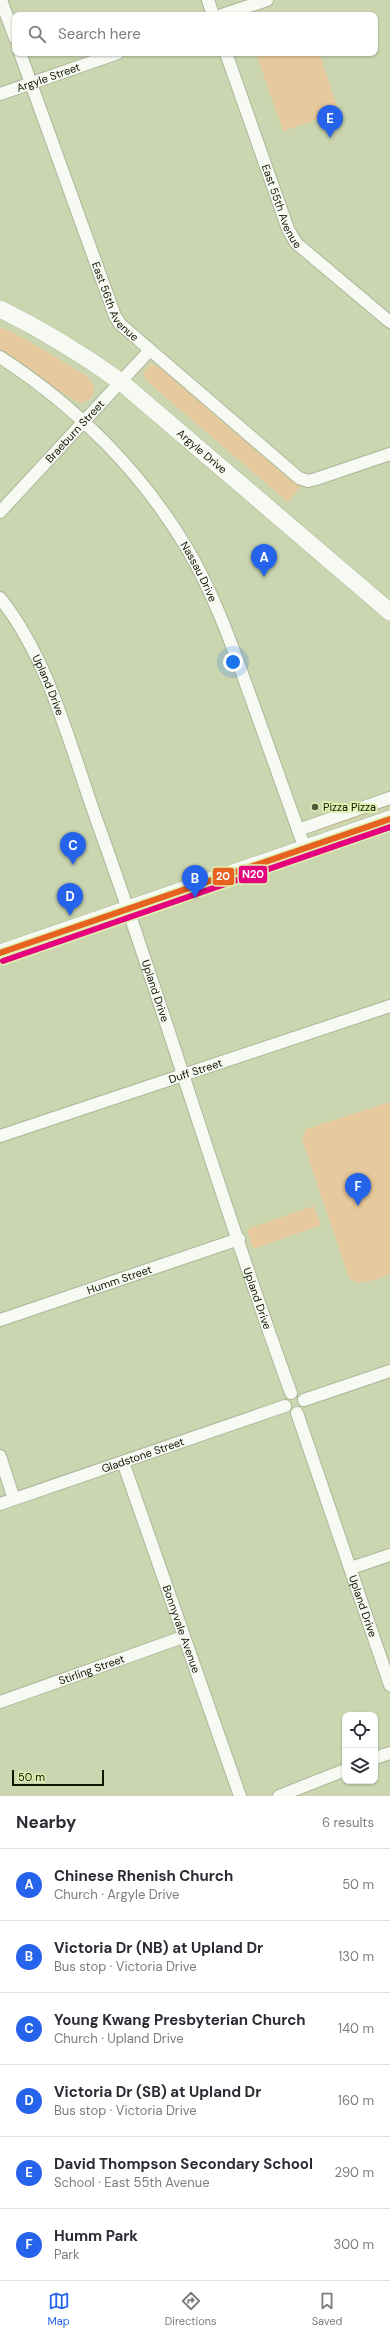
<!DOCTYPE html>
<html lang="en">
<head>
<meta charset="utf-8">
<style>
  body { margin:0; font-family:"DM Sans",sans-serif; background:#f2f2f3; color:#2b2b33 }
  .controls { position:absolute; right:12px; bottom:12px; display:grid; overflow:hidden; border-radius:8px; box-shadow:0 1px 3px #0004 }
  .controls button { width:36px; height:36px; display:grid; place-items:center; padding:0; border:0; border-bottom:1px solid #e1e1e2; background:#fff; color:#2b2b33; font:20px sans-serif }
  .scale { position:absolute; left:12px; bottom:10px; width:92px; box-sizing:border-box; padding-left:4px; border:2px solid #0e1400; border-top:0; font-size:11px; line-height:14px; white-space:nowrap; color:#0e1400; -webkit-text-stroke:3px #def2af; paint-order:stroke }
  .you { position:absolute; left:233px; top:662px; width:14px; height:14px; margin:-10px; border:3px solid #fff; border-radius:50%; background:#1a73e8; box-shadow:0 0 0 6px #1a73e833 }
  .badge { display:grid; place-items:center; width:26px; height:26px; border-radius:50%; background:#2563eb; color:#fff; font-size:13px; font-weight:700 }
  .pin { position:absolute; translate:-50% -33px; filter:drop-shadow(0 1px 2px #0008) }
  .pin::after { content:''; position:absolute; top:21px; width:14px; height:12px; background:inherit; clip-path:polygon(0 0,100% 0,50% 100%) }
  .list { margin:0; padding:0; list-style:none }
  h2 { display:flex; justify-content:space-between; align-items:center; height:52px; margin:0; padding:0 16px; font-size:17px }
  h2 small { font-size:13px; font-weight:400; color:#7c7c81 }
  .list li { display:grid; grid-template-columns:26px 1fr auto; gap:12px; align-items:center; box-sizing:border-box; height:72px; padding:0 16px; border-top:1px solid #e1e1e2 }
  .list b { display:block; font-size:15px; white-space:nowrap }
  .list p { margin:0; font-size:13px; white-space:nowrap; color:#7c7c81 }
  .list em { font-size:13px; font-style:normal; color:#7c7c81 }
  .icon { flex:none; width:22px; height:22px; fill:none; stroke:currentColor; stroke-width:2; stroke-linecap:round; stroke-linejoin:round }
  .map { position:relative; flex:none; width:390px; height:1796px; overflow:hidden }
  .search { position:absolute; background:#fff; box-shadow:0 1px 3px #0004; left:12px; right:12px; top:12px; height:44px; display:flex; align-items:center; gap:10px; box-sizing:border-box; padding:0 14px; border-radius:8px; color:#7c7c81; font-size:15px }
  .sheet { height:484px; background:#fff }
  nav { display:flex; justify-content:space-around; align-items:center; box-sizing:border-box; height:56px; border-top:1px solid #e1e1e2; background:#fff; font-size:11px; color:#7c7c81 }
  nav a { display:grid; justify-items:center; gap:2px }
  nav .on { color:#2563eb }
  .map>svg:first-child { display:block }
  .green { fill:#e6c99c }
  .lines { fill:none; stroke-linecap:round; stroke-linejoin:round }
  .street-casing { stroke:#adb69a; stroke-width:14 }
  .secondary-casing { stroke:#adb69a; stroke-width:18 }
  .street { stroke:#f7f9f3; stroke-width:12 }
  .secondary { stroke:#f7f9f3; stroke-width:17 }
  .bus-1-casing { stroke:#def2af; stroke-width:9 }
  .bus-2-casing { stroke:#def2af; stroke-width:9 }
  .bus-1 { stroke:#e76120; stroke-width:6 }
  .bus-2 { stroke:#e5007d; stroke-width:6 }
  .poi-dot { fill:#50583e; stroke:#def2af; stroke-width:1.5 }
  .labels { text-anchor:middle; stroke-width:4; stroke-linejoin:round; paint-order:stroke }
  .street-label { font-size:11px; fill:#0e1400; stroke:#def2af }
  .poi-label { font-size:11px; fill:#0e1400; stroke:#def2af; text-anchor:start }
  .line-badge { stroke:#def2af; stroke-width:1.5 }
  .badge-label { font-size:11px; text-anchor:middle; font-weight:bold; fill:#fff }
</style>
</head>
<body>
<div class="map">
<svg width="390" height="1796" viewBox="0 0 390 1796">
  <rect width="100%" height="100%" fill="#cbd6b1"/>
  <g class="green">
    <polygon points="256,53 319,53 339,112 283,131"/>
    <path d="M0,327C24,337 47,352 70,366C76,370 85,374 90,380C98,389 93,400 82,403C70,402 18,358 0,349Z"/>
    <polygon points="151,364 160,368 288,478 301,486 288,502 147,381 143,373"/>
    <polygon points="390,802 390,806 319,831 317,829"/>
    <path d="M390,1102V1274C377,1278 361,1288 349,1278L302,1139L306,1129Z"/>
    <polygon points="314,1206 321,1225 253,1249 247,1229"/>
  </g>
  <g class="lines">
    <defs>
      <g id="street">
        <polyline points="1,0 15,38"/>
        <polyline points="208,0 213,15"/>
        <polyline points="222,15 267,0"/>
        <path id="s1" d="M20,53L115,316L120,324L299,478L308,481L316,479L390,454"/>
        <path id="s2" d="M226,53L288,229L296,243L390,322"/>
        <path id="s3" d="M0,94L118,53"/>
        <path id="s4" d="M0,357C76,406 142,472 188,550C215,596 233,648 251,698C269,748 287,798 305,849"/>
        <path id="s5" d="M0,512L150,350"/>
        <path id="s6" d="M0,598C50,660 71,750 98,824C166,1012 222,1205 291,1393"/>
        <polyline points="298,830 390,798"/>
        <path id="s7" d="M0,1136L390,1006"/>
        <path id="s8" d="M0,1320L239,1239"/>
        <polyline points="304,1400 390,1371"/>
        <path id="s9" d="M297,1413L390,1685"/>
        <polyline points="0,1456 14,1499"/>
        <path id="s10" d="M123,1462L240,1796"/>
        <path id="s11" d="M0,1504L285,1406"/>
        <polyline points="351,1568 390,1555"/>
        <path id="s12" d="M0,1702L183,1637"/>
        <polyline points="375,1758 390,1753"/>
        <polyline points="279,1796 345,1770"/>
      </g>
      <g id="secondary">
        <path id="s13" d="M0,309C43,330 82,354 121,382L390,612"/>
        <polyline points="0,953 390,819"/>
      </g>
    </defs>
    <use href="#street" class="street-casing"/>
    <use href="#secondary" class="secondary-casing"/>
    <use href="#street" class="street"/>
    <use href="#secondary" class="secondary"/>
    <defs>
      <polyline id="bus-1" points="0,953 390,819"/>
      <polyline id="bus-2" points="3,961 390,827"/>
    </defs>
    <use href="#bus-1" class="bus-1-casing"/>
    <use href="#bus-2" class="bus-2-casing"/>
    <use href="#bus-1" class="bus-1"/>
    <use href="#bus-2" class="bus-2"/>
  </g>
  <circle class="poi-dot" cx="315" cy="807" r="4"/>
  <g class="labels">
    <g class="street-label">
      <text dy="4" stroke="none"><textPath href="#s3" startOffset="51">Argyle Street</textPath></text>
      <text dy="4" stroke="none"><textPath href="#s2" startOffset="163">East 55th Avenue</textPath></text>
      <text dy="4" stroke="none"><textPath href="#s1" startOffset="267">East 56th Avenue</textPath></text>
      <text dy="4" stroke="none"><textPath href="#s5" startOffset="110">Braeburn Street</textPath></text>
      <text dy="4" stroke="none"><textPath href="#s13" startOffset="248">Argyle Drive</textPath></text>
      <text dy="4" stroke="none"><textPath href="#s4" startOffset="296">Nassau Drive</textPath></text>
      <text dy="4" stroke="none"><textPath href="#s6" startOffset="100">Upland Drive</textPath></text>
      <text dy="4" stroke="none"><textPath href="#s6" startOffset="424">Upland Drive</textPath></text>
      <text dy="4" stroke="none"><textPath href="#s7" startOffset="206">Duff Street</textPath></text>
      <text dy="4" stroke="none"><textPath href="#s8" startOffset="126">Humm Street</textPath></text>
      <text dy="4" stroke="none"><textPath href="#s6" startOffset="748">Upland Drive</textPath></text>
      <text dy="4" stroke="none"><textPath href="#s11" startOffset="151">Gladstone Street</textPath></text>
      <text dy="4" stroke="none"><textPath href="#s9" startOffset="204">Upland Drive</textPath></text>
      <text dy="4" stroke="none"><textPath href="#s10" startOffset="177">Bonnyvale Avenue</textPath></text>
      <text dy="4" stroke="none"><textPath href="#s12" startOffset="97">Stirling Street</textPath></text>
    </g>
    <g class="poi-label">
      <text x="323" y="811">Pizza Pizza</text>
    </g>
  </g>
  <g class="line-badge">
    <rect x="238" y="865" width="30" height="19" rx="4" fill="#e5007d"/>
    <rect x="212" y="867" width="23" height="19" rx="4" fill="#e76120"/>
  </g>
  <g class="badge-label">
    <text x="253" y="878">N20</text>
    <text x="223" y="880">20</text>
  </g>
</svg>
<div class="controls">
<button><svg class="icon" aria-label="locate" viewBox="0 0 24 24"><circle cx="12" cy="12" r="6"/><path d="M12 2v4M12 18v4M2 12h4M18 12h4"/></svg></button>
<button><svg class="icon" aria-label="layers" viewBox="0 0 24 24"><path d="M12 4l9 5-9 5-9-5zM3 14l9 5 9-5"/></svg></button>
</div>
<div class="scale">50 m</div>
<div class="you"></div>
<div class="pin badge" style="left:264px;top:577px">A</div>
<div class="pin badge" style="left:195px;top:898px">B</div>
<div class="pin badge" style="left:73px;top:865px">C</div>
<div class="pin badge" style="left:70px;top:916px">D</div>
<div class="pin badge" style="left:330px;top:138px">E</div>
<div class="pin badge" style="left:358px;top:1206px">F</div>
<div class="search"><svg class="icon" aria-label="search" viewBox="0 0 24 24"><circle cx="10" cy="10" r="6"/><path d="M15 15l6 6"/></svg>Search here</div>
</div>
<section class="sheet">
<h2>Nearby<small>6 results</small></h2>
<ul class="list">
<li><span class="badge">A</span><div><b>Chinese Rhenish Church</b><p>Church · Argyle Drive</p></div><em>50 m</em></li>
<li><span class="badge">B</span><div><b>Victoria Dr (NB) at Upland Dr</b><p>Bus stop · Victoria Drive</p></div><em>130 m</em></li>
<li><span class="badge">C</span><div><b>Young Kwang Presbyterian Church</b><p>Church · Upland Drive</p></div><em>140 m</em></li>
<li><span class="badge">D</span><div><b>Victoria Dr (SB) at Upland Dr</b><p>Bus stop · Victoria Drive</p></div><em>160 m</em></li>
<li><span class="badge">E</span><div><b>David Thompson Secondary School</b><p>School · East 55th Avenue</p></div><em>290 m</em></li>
<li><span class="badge">F</span><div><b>Humm Park</b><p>Park</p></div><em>300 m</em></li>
</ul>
</section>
<nav>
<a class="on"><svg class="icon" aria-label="map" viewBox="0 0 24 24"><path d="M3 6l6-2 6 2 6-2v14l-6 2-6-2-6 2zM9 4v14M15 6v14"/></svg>Map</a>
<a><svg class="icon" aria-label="directions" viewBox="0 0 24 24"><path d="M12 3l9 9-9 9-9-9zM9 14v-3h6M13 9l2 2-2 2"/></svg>Directions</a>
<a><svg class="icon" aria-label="saved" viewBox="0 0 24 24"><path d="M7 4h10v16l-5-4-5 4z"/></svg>Saved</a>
</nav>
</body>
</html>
